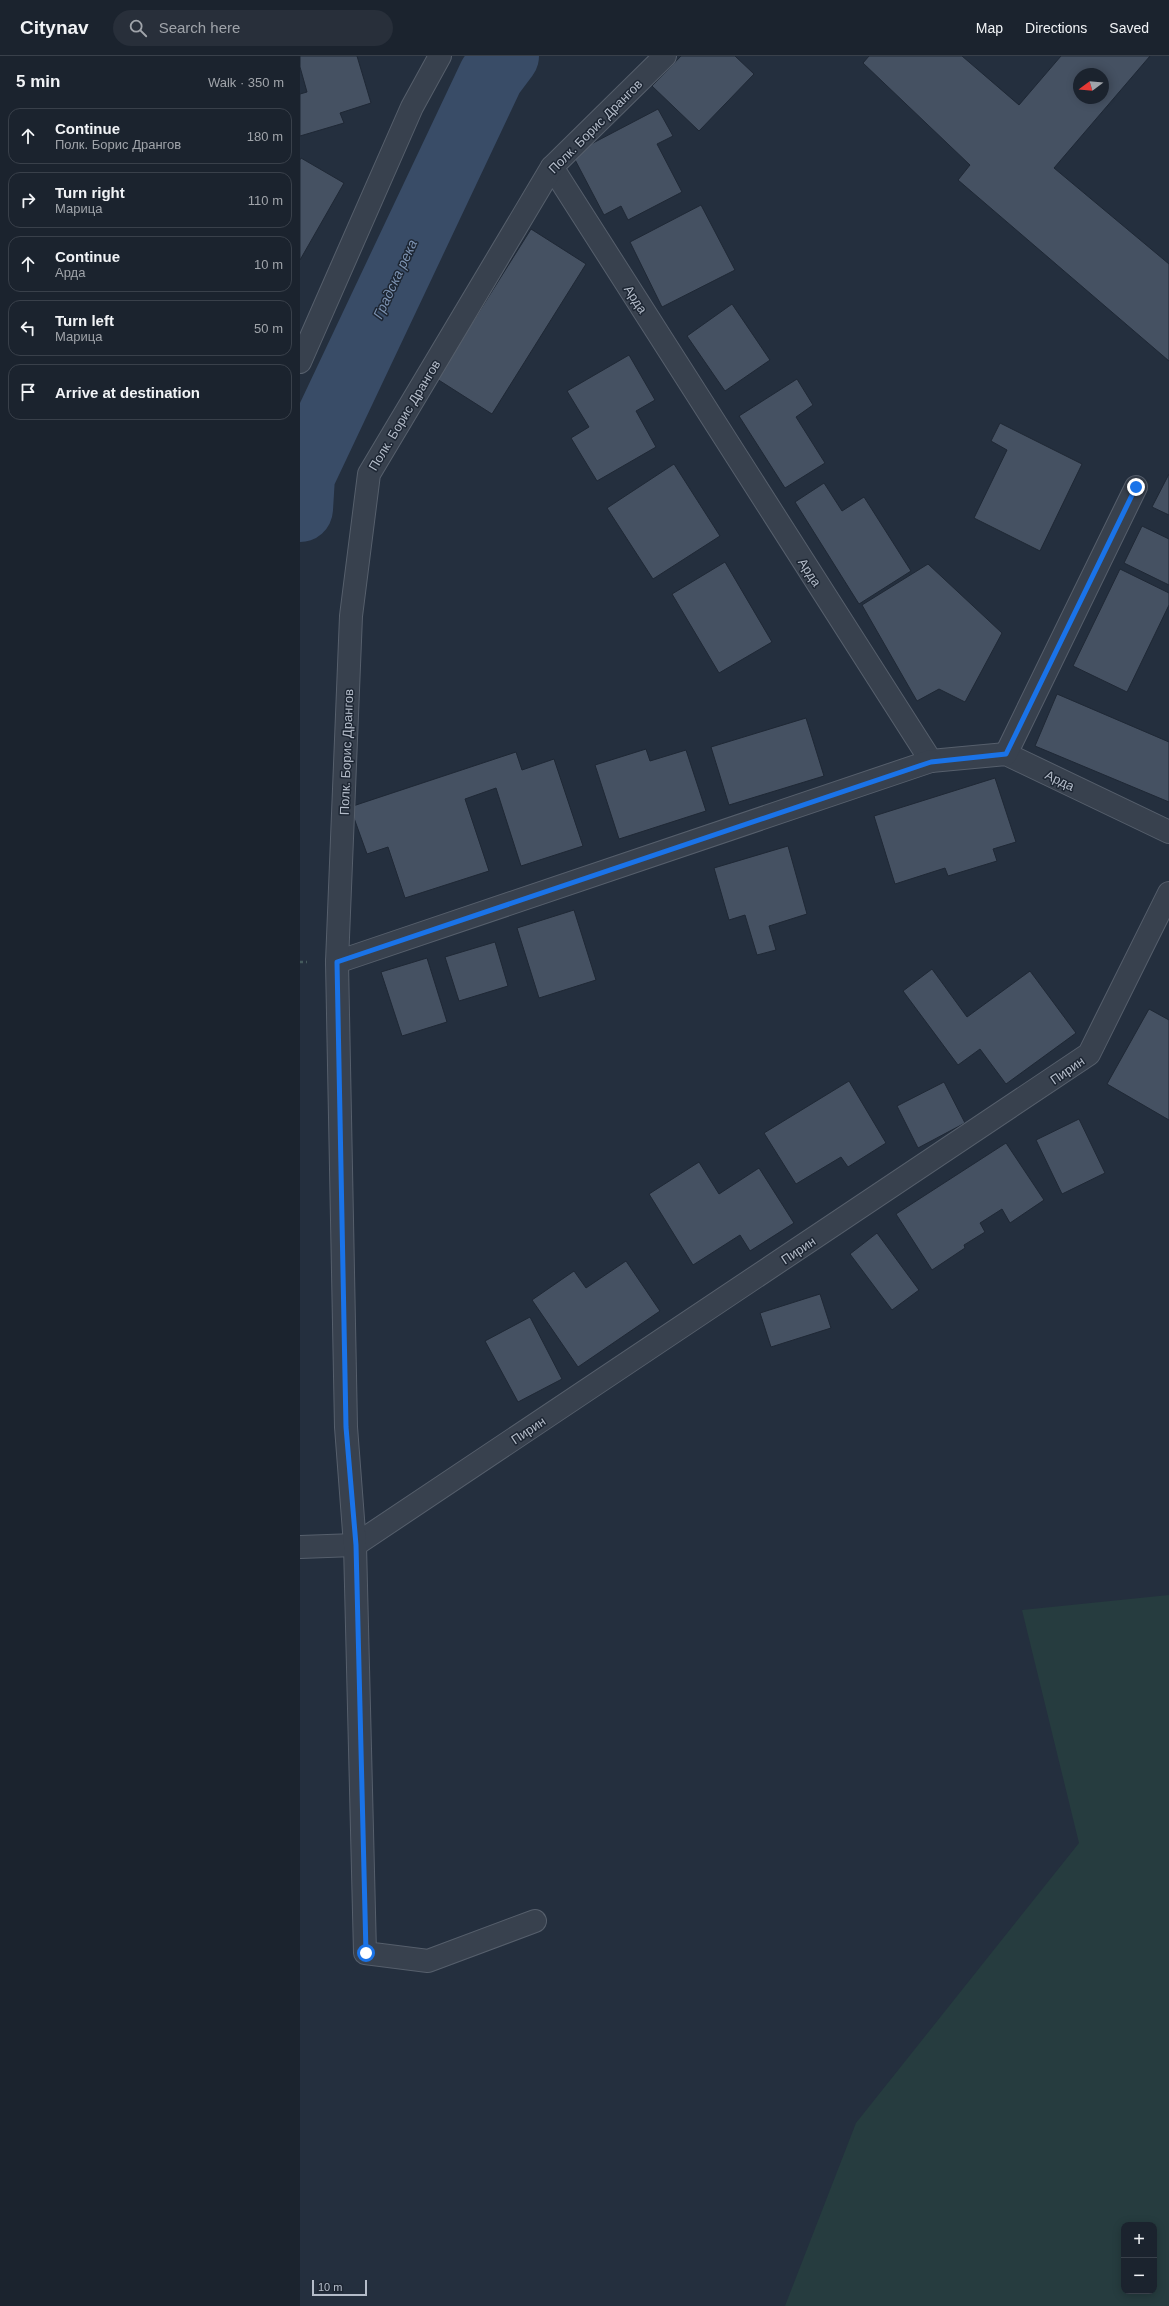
<!DOCTYPE html>
<html lang="en">
<head>
<meta charset="utf-8">
<style>
  body { margin:0; font-family:Helvetica,sans-serif; background:#282f3a; color:#f1f3f6 }
  .controls { position:absolute; right:12px; bottom:12px; display:grid; overflow:hidden; border-radius:8px; box-shadow:0 2px 10px #0003 }
  .controls button { width:36px; height:36px; display:grid; place-items:center; padding:0; border:0; border-bottom:1px solid #39404a; background:#1b232e; color:#f1f3f6; font:20px sans-serif }
  .compass { position:absolute; left:773px; top:12px; width:36px; height:36px; border-radius:50%; background:#1b232e; box-shadow:0 2px 10px #0003; rotate:254deg }
  .scale { position:absolute; left:12px; bottom:10px; width:55px; box-sizing:border-box; padding-left:4px; border:2px solid #b4bcc9; border-top:0; font-size:11px; line-height:14px; white-space:nowrap; color:#b4bcc9; -webkit-text-stroke:3px #1d2633; paint-order:stroke }
  .stop { position:absolute; width:12px; height:12px; margin:-9px; border:3px solid #1a73e8; border-radius:50%; background:#fff }
  .stop.end { background:#1a73e8; border-color:#fff; box-shadow:0 1px 4px #0008 }
  .list { margin:0; padding:0; list-style:none }
  h2 { display:flex; justify-content:space-between; align-items:center; height:52px; margin:0; padding:0 16px; font-size:17px }
  h2 small { font-size:13px; font-weight:400; color:#a0a4aa }
  .list li { display:grid; grid-template-columns:26px 1fr auto; gap:12px; align-items:center; box-sizing:border-box; height:56px; margin:0 8px 8px; padding:0 8px; border:1px solid #39404a; border-radius:12px }
  .list b { display:block; font-size:15px; white-space:nowrap }
  .list p { margin:0; font-size:13px; white-space:nowrap; color:#a0a4aa }
  .list em { font-size:13px; font-style:normal; color:#a0a4aa }
  .icon { flex:none; width:22px; height:22px; fill:none; stroke:currentColor; stroke-width:2; stroke-linecap:round; stroke-linejoin:round }
  .map { position:relative; flex:none; width:869px; height:2250px; overflow:hidden }
  header { display:flex; align-items:center; gap:24px; box-sizing:border-box; height:56px; padding:0 20px; background:#1b232e; border-bottom:1px solid #39404a }
  header strong { font-size:19px }
  nav { display:flex; gap:22px; margin-inline-start:auto; font-size:14px }
  .search { width:280px; height:36px; background:#282f3a; display:flex; align-items:center; gap:10px; box-sizing:border-box; padding:0 14px; border-radius:22px; color:#a0a4aa; font-size:15px }
  main { display:flex }
  aside { flex:1; background:#1b232e }
  .map>svg:first-child { display:block }
  .green { fill:#263c3f; fill-rule:evenodd }
  .lines { fill:none; stroke-linecap:round; stroke-linejoin:round }
  .river { stroke:#394c67; stroke-width:66 }
  .building { fill:#455162; stroke:#1f2835; fill-rule:evenodd }
  .minor-casing { stroke:#565f6c; stroke-width:24 }
  .path { stroke:#44595c; stroke-width:2.5; stroke-dasharray:3 3; stroke-linecap:butt }
  .minor { stroke:#38414e; stroke-width:22 }
  .route { stroke:#1a73e8; stroke-width:5 }
  .labels { text-anchor:middle; stroke-width:3; stroke-linejoin:round; paint-order:stroke }
  .street-label { font-size:13px; fill:#b4bcc9; stroke:#1d2633 }
  .water-label { font-size:14px; font-style:italic; fill:#7c92b1; stroke:#1d2633 }
</style>
</head>
<body>
<header>
<strong>Citynav</strong>
<div class="search"><svg class="icon" aria-label="search" viewBox="0 0 24 24"><circle cx="10" cy="10" r="6"/><path d="M15 15l6 6"/></svg>Search here</div>
<nav><a>Map</a><a>Directions</a><a>Saved</a></nav>
</header>
<main>
<aside>
<h2>5 min<small>Walk · 350 m</small></h2>
<ul class="list">
<li><svg class="icon" aria-label="ahead" viewBox="0 0 24 24"><path d="M12 20V5M6 11l6-6 6 6"/></svg><div><b>Continue</b><p>Полк. Борис Дрангов</p></div><em>180 m</em></li>
<li><svg class="icon" aria-label="right" viewBox="0 0 24 24"><path d="M7 20v-9h11M14 6l5 5-5 5"/></svg><div><b>Turn right</b><p>Марица</p></div><em>110 m</em></li>
<li><svg class="icon" aria-label="ahead" viewBox="0 0 24 24"><path d="M12 20V5M6 11l6-6 6 6"/></svg><div><b>Continue</b><p>Арда</p></div><em>10 m</em></li>
<li><svg class="icon" aria-label="left" viewBox="0 0 24 24"><path d="M17 20v-9H6M10 6l-5 5 5 5"/></svg><div><b>Turn left</b><p>Марица</p></div><em>50 m</em></li>
<li><svg class="icon" aria-label="arrive" viewBox="0 0 24 24"><path d="M6 21V4h12l-3 4 3 4H6"/></svg><div><b>Arrive at destination</b></div></li>
</ul>
</aside>
<div class="map">
<svg width="869" height="2250" viewBox="0 0 869 2250">
  <rect width="100%" height="100%" fill="#242f3e"/>
  <path class="green" d="M869,1539V2250H485L556,2067L779,1787L722,1554ZM824,2169H854V2235H824Z"/>
  <g class="lines">
    <polyline class="river" points="0,453 2,420 191,20 206,0"/>
  </g>
  <g class="building">
    <polygon points="0,0 57,0 71,47 40,57 44,67 0,80 0,38 7,36 0,11"/>
    <polygon points="381,0 435,0 454,18 399,75 352,30"/>
    <path d="M569,0H662L719,49L761,0H850L754,112L869,208V305L658,124L670,109L563,7ZM779,18H803V42H779Z"/>
    <polygon points="358,53 373,80 357,88 382,136 328,164 321,150 304,159 272,98"/>
    <polygon points="1,102 44,127 0,204 0,104"/>
    <polygon points="401,149 435,214 362,251 330,186"/>
    <polygon points="231,173 286,208 192,358 137,323"/>
    <polygon points="432,248 470,304 425,335 387,280"/>
    <polygon points="329,299 355,344 336,355 356,391 297,425 271,382 289,371 267,335"/>
    <polygon points="497,323 513,349 496,361 525,407 485,432 439,360"/>
    <polygon points="700,367 782,408 740,495 674,462 707,394 691,385"/>
    <polygon points="374,408 420,480 353,523 307,452"/>
    <polygon points="869,418 869,459 852,451"/>
    <polygon points="524,427 542,455 564,441 611,515 559,548 495,446"/>
    <polygon points="842,470 869,483 869,529 824,507"/>
    <polygon points="425,506 472,586 419,617 372,538"/>
    <polygon points="628,508 702,577 665,646 639,633 617,645 562,549"/>
    <polygon points="820,513 869,537 869,549 827,636 773,610"/>
    <polygon points="757,638 869,686 869,746 735,690"/>
    <polygon points="506,662 524,720 429,749 411,691"/>
    <polygon points="346,693 350,705 386,694 406,755 319,783 295,709"/>
    <polygon points="216,696 222,714 254,703 283,790 221,810 196,732 165,743 189,815 105,842 88,791 67,798 50,751"/>
    <polygon points="695,722 716,786 693,793 697,805 648,820 645,812 595,828 574,760"/>
    <polygon points="488,790 507,858 469,870 476,894 457,899 445,859 429,864 414,812"/>
    <polygon points="274,854 296,924 239,942 217,872"/>
    <polygon points="195,886 208,930 159,945 145,901"/>
    <polygon points="127,902 147,966 102,980 81,916"/>
    <polygon points="632,913 667,961 730,915 776,977 706,1028 680,993 658,1009 603,935"/>
    <polygon points="849,953 869,964 869,1064 807,1028"/>
    <polygon points="549,1025 586,1087 548,1111 541,1101 496,1128 464,1077"/>
    <polygon points="644,1026 665,1067 618,1092 597,1050"/>
    <polygon points="779,1063 805,1117 762,1138 736,1084"/>
    <polygon points="706,1087 744,1144 710,1167 702,1153 680,1167 685,1176 664,1189 665,1192 632,1214 596,1158"/>
    <polygon points="399,1106 419,1138 459,1112 494,1167 450,1195 440,1179 393,1209 349,1138"/>
    <polygon points="577,1177 619,1234 592,1254 550,1198"/>
    <polygon points="326,1205 360,1255 278,1311 232,1244 274,1215 286,1232"/>
    <polygon points="520,1238 531,1272 471,1291 460,1257"/>
    <polygon points="230,1261 262,1323 218,1346 185,1285"/>
  </g>
  <g class="lines">
    <defs>
      <g id="minor">
        <polyline points="252,111 631,705 706,698 869,776"/>
        <polyline points="0,306 112,51 140,0"/>
        <polyline points="706,698 836,431"/>
        <polyline points="37,906 631,705"/>
        <polyline points="0,1491 55,1489 789,998 869,837"/>
        <polyline points="235,1865 128,1905 65,1897 55,1489 46,1371 37,906 51,560 69,418 252,111 365,0"/>
      </g>
    </defs>
    <use href="#minor" class="minor-casing"/>
    <polyline class="path" points="0,906 7,906"/>
    <use href="#minor" class="minor"/>
  </g>
  <g class="lines">
    <polyline class="route" points="66,1897 56,1489 46,1371 37,906 631,706 706,698 836,431"/>
  </g>
  <g class="labels">
    <g class="street-label">
      <text transform="translate(295 70) rotate(-45)" y="5">Полк. Борис Дрангов</text>
      <text transform="translate(336 243) rotate(57)" y="5">Арда</text>
      <text transform="translate(104 359) rotate(-59)" y="5">Полк. Борис Дрангов</text>
      <text transform="translate(510 516) rotate(57)" y="5">Арда</text>
      <text transform="translate(46 696) rotate(-88)" y="5">Полк. Борис Дрангов</text>
      <text transform="translate(760 724) rotate(25)" y="5">Арда</text>
      <text transform="translate(767 1014) rotate(-35)" y="5">Пирин</text>
      <text transform="translate(498 1194) rotate(-34)" y="5">Пирин</text>
      <text transform="translate(228 1374) rotate(-34)" y="5">Пирин</text>
    </g>
    <g class="water-label">
      <text transform="translate(95 223) rotate(-65)" y="5">Градска река</text>
    </g>
  </g>
</svg>
<div class="controls">
<button>+</button>
<button>−</button>
</div>
<svg class="compass" viewBox="-18 -18 36 36"><path d="M0-13l5 13h-10z" fill="#e53935"/><path d="M0 13l5-13h-10z" fill="#a0a4aa"/></svg>
<div class="scale">10 m</div>
<div class="stop" style="left:66px;top:1897px"></div>
<div class="stop end" style="left:836px;top:431px"></div>
</div>
</main>
</body>
</html>
